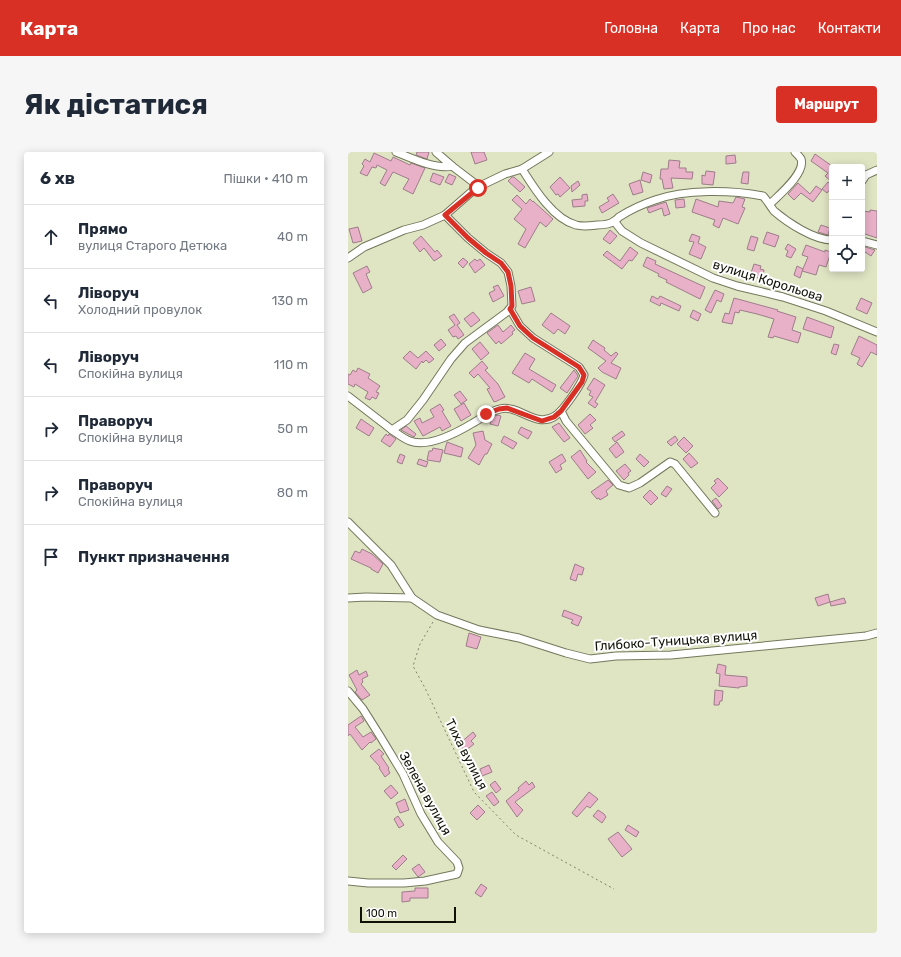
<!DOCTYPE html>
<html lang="uk">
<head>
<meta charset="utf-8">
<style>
  body { margin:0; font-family:Rubik,sans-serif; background:#f6f6f7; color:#1f2937 }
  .controls { position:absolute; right:12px; top:12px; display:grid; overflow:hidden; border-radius:4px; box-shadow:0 2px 10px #0003 }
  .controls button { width:36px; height:36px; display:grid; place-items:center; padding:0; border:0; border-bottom:1px solid #e0e1e3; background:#fff; color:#1f2937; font:20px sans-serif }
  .scale { position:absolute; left:12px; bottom:10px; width:96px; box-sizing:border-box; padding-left:4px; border:2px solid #111207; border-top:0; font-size:11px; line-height:14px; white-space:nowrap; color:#111207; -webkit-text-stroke:3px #fff; paint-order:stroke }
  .stop { position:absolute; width:12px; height:12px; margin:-9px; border:3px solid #d93025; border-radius:50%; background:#fff }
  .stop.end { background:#d93025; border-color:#fff; box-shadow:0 1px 4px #0008 }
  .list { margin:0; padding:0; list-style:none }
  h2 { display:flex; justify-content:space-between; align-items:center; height:52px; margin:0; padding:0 16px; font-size:17px }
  h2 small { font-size:13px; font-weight:400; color:#747a83 }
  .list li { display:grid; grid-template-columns:26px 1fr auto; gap:12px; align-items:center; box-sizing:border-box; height:64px; padding:0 16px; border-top:1px solid #e0e1e3 }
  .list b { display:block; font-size:15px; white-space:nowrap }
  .list p { margin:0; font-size:13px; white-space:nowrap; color:#747a83 }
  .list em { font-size:13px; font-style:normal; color:#747a83 }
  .icon { flex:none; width:22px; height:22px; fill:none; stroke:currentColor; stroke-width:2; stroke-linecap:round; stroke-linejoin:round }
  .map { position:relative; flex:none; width:529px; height:781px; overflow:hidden; border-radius:4px }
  header { display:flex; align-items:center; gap:24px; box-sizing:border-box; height:56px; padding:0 20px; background:#d93025; color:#fff }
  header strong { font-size:19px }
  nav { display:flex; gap:22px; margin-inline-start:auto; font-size:14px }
  .intro { display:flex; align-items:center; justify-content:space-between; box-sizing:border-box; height:96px; padding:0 24px }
  h1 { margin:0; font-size:28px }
  .button { padding:10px 18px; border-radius:4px; background:#d93025; color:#fff; font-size:14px; font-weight:700 }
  main { display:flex; gap:24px; padding:0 24px }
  aside { flex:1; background:#fff; border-radius:4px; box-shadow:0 2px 10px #0003 }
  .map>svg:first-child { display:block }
  .building { fill:#e9b1c8; stroke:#9d7d8a }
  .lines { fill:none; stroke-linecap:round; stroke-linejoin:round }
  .minor-casing { stroke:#74785b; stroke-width:9 }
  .path { stroke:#80836c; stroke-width:1; stroke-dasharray:2 3; stroke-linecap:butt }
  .minor { stroke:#fff; stroke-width:7 }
  .route { stroke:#d93025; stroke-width:5 }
  .labels { text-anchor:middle; stroke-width:4; stroke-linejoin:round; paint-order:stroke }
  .street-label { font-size:13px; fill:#111207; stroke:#fff }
</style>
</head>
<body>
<header>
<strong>Карта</strong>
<nav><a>Головна</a><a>Карта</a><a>Про нас</a><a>Контакти</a></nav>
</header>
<div class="intro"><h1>Як дістатися</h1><a class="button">Маршрут</a></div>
<main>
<aside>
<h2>6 хв<small>Пішки · 410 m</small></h2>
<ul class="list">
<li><svg class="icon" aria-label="ahead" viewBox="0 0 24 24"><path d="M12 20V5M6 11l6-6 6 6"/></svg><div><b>Прямо</b><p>вулиця Старого Детюка</p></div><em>40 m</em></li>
<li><svg class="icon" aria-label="left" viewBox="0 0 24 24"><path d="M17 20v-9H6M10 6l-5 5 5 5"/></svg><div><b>Ліворуч</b><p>Холодний провулок</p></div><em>130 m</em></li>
<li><svg class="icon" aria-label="left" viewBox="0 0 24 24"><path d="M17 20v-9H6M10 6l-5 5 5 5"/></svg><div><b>Ліворуч</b><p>Спокійна вулиця</p></div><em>110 m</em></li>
<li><svg class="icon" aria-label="right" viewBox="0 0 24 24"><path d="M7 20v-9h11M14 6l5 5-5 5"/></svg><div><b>Праворуч</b><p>Спокійна вулиця</p></div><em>50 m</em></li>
<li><svg class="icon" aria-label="right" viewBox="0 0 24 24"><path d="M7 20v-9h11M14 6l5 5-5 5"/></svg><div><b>Праворуч</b><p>Спокійна вулиця</p></div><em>80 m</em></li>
<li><svg class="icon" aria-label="arrive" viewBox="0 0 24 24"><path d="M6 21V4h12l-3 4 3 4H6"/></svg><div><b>Пункт призначення</b></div></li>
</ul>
</aside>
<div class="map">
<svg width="529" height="781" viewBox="0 0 529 781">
  <rect width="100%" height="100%" fill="#dfe4c3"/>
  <g class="building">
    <polygon points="69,0 81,0 79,7 68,3"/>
    <polygon points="123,0 136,0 139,8 127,12"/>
    <polygon points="26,1 43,9 45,5 62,13 63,11 77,16 65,42 55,37 61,27 45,20 37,34 32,31 39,18 29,13 28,16 24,15 19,24 12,21 16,14 14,12 17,7 22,10"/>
    <polygon points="467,2 484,14 484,30 477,24 480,21 463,9"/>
    <polygon points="387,3 388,11 378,12 378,4"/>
    <polygon points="321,8 332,9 331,16 338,16 338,20 345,20 344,27 323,26 325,36 316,37 314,27 312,27 313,17 320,17"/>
    <polygon points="358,19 367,20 365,33 354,32 354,23 357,24"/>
    <polygon points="295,20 304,23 302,31 293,28"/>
    <polygon points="395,20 401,20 400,32 393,31"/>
    <polygon points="85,21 96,25 92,33 82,29"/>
    <polygon points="101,22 108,25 104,33 97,30"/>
    <polygon points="164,25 166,25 177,35 172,40 160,29"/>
    <polygon points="212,25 222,36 212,45 210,42 208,43 202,35"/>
    <polygon points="292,28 295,40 285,43 281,32"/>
    <polygon points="230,29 232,33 224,40 223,34"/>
    <polygon points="480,30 484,33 484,35 479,41 474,37"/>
    <polygon points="450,31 462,42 468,34 474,38 465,50 453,41 446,48 440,42"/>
    <polygon points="239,42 240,49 237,49 237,54 225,55 224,48 234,47 234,43"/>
    <polygon points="265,42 271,51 254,61 251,55 261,49 259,46"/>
    <polygon points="169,43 178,52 182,47 185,50 185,49 205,67 198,75 192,70 177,96 170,92 178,77 166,67 174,57 164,48"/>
    <polygon points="388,45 397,47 394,55 397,56 390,72 375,66 371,76 365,73 367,68 344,60 348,47 370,55 371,49 385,51"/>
    <polygon points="336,47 337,55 328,56 327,48"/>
    <polygon points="318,50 322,62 316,64 314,56 301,61 299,56"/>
    <polygon points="522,58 529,59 529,86 514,81 514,59 522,60"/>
    <polygon points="473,73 482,76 480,83 470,80"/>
    <polygon points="10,75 14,89 5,91 1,77"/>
    <polygon points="262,78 269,84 262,92 255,87"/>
    <polygon points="419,80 431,84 427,95 415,91"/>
    <polygon points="344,82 352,85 350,91 358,95 353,107 341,102 346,90 341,89"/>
    <polygon points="73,84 87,100 89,98 94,104 86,109 76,96 72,100 65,91"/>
    <polygon points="403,84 410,86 406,99 399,97"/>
    <polygon points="440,92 448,97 443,106 438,104 440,99 437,97"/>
    <polygon points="458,93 477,100 477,98 483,100 478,115 471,113 468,123 454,119 460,105 454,103"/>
    <polygon points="514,94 527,98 523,104 514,98"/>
    <polygon points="282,95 290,101 284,109 281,108 274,117 255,103 259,99 272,109"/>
    <polygon points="299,105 308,109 307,112 357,135 352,147 318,130 319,128 310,124 311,122 295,114"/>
    <polygon points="115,106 120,110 115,116 110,111"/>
    <polygon points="127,107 129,109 132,107 137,113 127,121 121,112"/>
    <polygon points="406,112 413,114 412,117 416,118 414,127 402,124"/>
    <polygon points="19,114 22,120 18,122 24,136 15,141 5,121"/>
    <polygon points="449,114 455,117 452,126 446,123"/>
    <polygon points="150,133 156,144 145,150 141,141 147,138 145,135"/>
    <polygon points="183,135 187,149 174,152 170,139"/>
    <polygon points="367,138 376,142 373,150 369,148 363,161 357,158"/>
    <polygon points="304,144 310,147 312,144 333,154 331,159 313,151 312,154 302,149"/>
    <polygon points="386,146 430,158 429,159 448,165 444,178 453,181 450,191 426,184 425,186 420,185 426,167 409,162 392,158 391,161 387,160 384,172 374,170 377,161 381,162"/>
    <polygon points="513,146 524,151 519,162 508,157"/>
    <polygon points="345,158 353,162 350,169 342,165"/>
    <polygon points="125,160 132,168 123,175 116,167"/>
    <polygon points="203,161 222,174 217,182 210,177 206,182 194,173"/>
    <polygon points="106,162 112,171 109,173 116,183 110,187 108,184 105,185 100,178 107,173 101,165"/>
    <polygon points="459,165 486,175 483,186 455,177"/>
    <polygon points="150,173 155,180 163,173 167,178 164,180 165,182 153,192 151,189 148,192 139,181"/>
    <polygon points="511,184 529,193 529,203 523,200 514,215 509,212 512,206 503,202"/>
    <polygon points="93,187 98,193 91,199 86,193"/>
    <polygon points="245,188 257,196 256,198 263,204 268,200 270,202 263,211 273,216 268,227 254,220 250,216 258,209 240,196"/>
    <polygon points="132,190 141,201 133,208 124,197"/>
    <polygon points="486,192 491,193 488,203 483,201"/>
    <polygon points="62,199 70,206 78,199 86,207 81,211 78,208 75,211 74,209 68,217 55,206"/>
    <polygon points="177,201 187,207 181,217 208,233 204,240 184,227 181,231 164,221"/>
    <polygon points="134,209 140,216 137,218 150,232 157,245 149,249 146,250 139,237 142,236 130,222 126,226 121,221"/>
    <polygon points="10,216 22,222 20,226 32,234 28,240 31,241 28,247 24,245 22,248 17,246 20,240 7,232 6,235 0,232 0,222 2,223 5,218 8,220"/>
    <polygon points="226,218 230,224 219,241 212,236"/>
    <polygon points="246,226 257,233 247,250 250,252 247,256 240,251 245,245 241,243 243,239 239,237"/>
    <polygon points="112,239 119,248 113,252 106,243"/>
    <polygon points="116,251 123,263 113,269 106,257"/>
    <polygon points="92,252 96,258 94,259 103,274 94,279 92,275 75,284 66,269 72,266 74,271 86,265 82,258"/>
    <polygon points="242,262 248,268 242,273 245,276 237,282 230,273"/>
    <polygon points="150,263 153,264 150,274 142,272 144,265"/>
    <polygon points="13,267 26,276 21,284 8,276"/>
    <polygon points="211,271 222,286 216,290 204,275"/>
    <polygon points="58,274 68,282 66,285 53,278"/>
    <polygon points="173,275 184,280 180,287 170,281"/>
    <polygon points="135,279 137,288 144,292 139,302 137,302 131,313 120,306 128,293 125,281"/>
    <polygon points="274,279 277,283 267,290 264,286"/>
    <polygon points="38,282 40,284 41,282 48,287 42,295 33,289"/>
    <polygon points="156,284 169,291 165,297 153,290"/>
    <polygon points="327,284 330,288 323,294 319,290"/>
    <polygon points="336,285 345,294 338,301 329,292"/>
    <polygon points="99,290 115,296 113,305 96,301"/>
    <polygon points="269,290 276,300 268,306 261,297"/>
    <polygon points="85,296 95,298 92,310 79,308 81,299 84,299"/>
    <polygon points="232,298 239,309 238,310 248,320 240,327 223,305"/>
    <polygon points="341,301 350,311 343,316 335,307"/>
    <polygon points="52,302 57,304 54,312 49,310"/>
    <polygon points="214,302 218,309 212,313 214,317 208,321 201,310"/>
    <polygon points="292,302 301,310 296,315 288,307"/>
    <polygon points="71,307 80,310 78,315 69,312"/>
    <polygon points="277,312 283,319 280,321 281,323 276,328 268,319"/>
    <polygon points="370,326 380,336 371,345 363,336 368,331 366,329"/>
    <polygon points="260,328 265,333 258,339 260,343 252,348 251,346 249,347 243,340"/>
    <polygon points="319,334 324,337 318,345 313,342"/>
    <polygon points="302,338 310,346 303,353 295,345"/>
    <polygon points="368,346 374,354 370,357 364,349"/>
    <polygon points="14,397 24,402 35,412 30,421 23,417 23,416 3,407 7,399 12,401"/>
    <polygon points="227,412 236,416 234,423 230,422 228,429 222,427"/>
    <polygon points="480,442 482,450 496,446 498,451 483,454 482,450 470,454 467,446"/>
    <polygon points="216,458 234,465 230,474 223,471 225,468 214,464"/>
    <polygon points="121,481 133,485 129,497 118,494"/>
    <polygon points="370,512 378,514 377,523 399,525 399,534 391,535 391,536 371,534 372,522 368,521"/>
    <polygon points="9,518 11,523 18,519 20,524 14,527 15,530 13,532 22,543 14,548 7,540 9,538 1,523"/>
    <polygon points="367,538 375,539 374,549 372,549 371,553 366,553"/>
    <polygon points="13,564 16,569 7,575 15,585 23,580 28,587 23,591 22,590 14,598 2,582 0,584 0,573"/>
    <polygon points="125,580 128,584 123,589 126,592 117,599 111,592"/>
    <polygon points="31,597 36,602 33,604 41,616 40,617 42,621 37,625 31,616 32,615 22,604"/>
    <polygon points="141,613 144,620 134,624 132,617"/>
    <polygon points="147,629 153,637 148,641 142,633"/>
    <polygon points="178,629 181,633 184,630 187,635 167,650 175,658 169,665 158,649 171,638 170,636"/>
    <polygon points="43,633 50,641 43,647 36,639"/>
    <polygon points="144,640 151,650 146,654 138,644"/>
    <polygon points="241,640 250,647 242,656 239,654 229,665 224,661"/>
    <polygon points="57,647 61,658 52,661 48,651"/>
    <polygon points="130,653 137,660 129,668 122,661"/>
    <polygon points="250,658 256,662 258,665 254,671 245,664"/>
    <polygon points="50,664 56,673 51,676 46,667"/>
    <polygon points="280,673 291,680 288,685 277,678"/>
    <polygon points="270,680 284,697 274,705 260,687"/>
    <polygon points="55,703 59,707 48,718 44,714"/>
    <polygon points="71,712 77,720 70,725 64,717"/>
    <polygon points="133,732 139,736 133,745 127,741"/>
    <polygon points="67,736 80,736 80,746 62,746 62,749 54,750 54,740 67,739"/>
  </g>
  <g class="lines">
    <defs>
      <g id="minor">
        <path d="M48,0C63,6 88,18 104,14L88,0"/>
        <polyline points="104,14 125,30 130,36"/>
        <path d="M174,17C186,36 205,67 228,73C235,75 241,74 249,73C254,73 262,72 267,69C268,68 270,66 271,65C282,58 295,52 307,48C337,37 383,38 415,44C419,48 422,54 426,59C440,71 466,88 484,88"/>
        <polyline points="514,29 518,23 529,18"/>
        <path d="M422,52C431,43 458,21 453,7C452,5 449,2 447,0"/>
        <polyline points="266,69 274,79 293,91 365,126 389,134 435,145 478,159 529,180"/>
        <polyline points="514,89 529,93"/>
        <polyline points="0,106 16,95 56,78 75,73 97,63 128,36 157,22 174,17 201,0"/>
        <polyline points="0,244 44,278 59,268 75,248 103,207 117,191 159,160 164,154 163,134 160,120 153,111 138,101 120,86 97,63"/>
        <polyline points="213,259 218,269 271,333 281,336 292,331 322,310 327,312 367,361"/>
        <path d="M44,278C50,282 56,287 62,289C80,296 110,280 125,271C134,266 142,259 152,257C171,252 188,277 207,264C215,259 234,232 236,223L231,215L185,186L172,174L162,157"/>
        <polyline points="0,370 43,413 64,446"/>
        <polyline points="0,446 18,445 64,446 89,463 131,478 171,486 218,501 242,507 268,504 323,503 518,484 529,481"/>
        <polyline points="0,539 15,557 32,584 55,622 73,662 90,690 109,710 111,716 109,722 77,729 56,731 20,731 0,729"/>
      </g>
    </defs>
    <use href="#minor" class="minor-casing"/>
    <polyline class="path" points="85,470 72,492 65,514 77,536 126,640 168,683 266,737"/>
    <use href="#minor" class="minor"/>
  </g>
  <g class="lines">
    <polyline class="route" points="130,36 97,63 120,86 138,101 153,111 160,120 163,134 164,154 162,157 172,174 185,186 231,215 236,223 234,230 213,259 206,265 194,269 159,256 151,257 138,262"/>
  </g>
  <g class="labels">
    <g class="street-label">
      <text transform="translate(420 128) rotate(17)" y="5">вулиця Корольова</text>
      <text transform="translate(328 488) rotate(-4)" y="5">Глибоко-Туницька вулиця</text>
      <text transform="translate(119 602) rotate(63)" y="5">Тиха вулиця</text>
      <text transform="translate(78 641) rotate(61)" y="5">Зелена вулиця</text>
    </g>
  </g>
</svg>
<div class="controls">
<button>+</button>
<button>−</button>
<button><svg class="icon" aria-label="locate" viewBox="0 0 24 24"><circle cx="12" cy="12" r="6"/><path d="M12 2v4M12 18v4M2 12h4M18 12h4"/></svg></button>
</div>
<div class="scale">100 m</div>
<div class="stop" style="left:130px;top:36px"></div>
<div class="stop end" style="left:138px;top:262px"></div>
</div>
</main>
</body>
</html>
